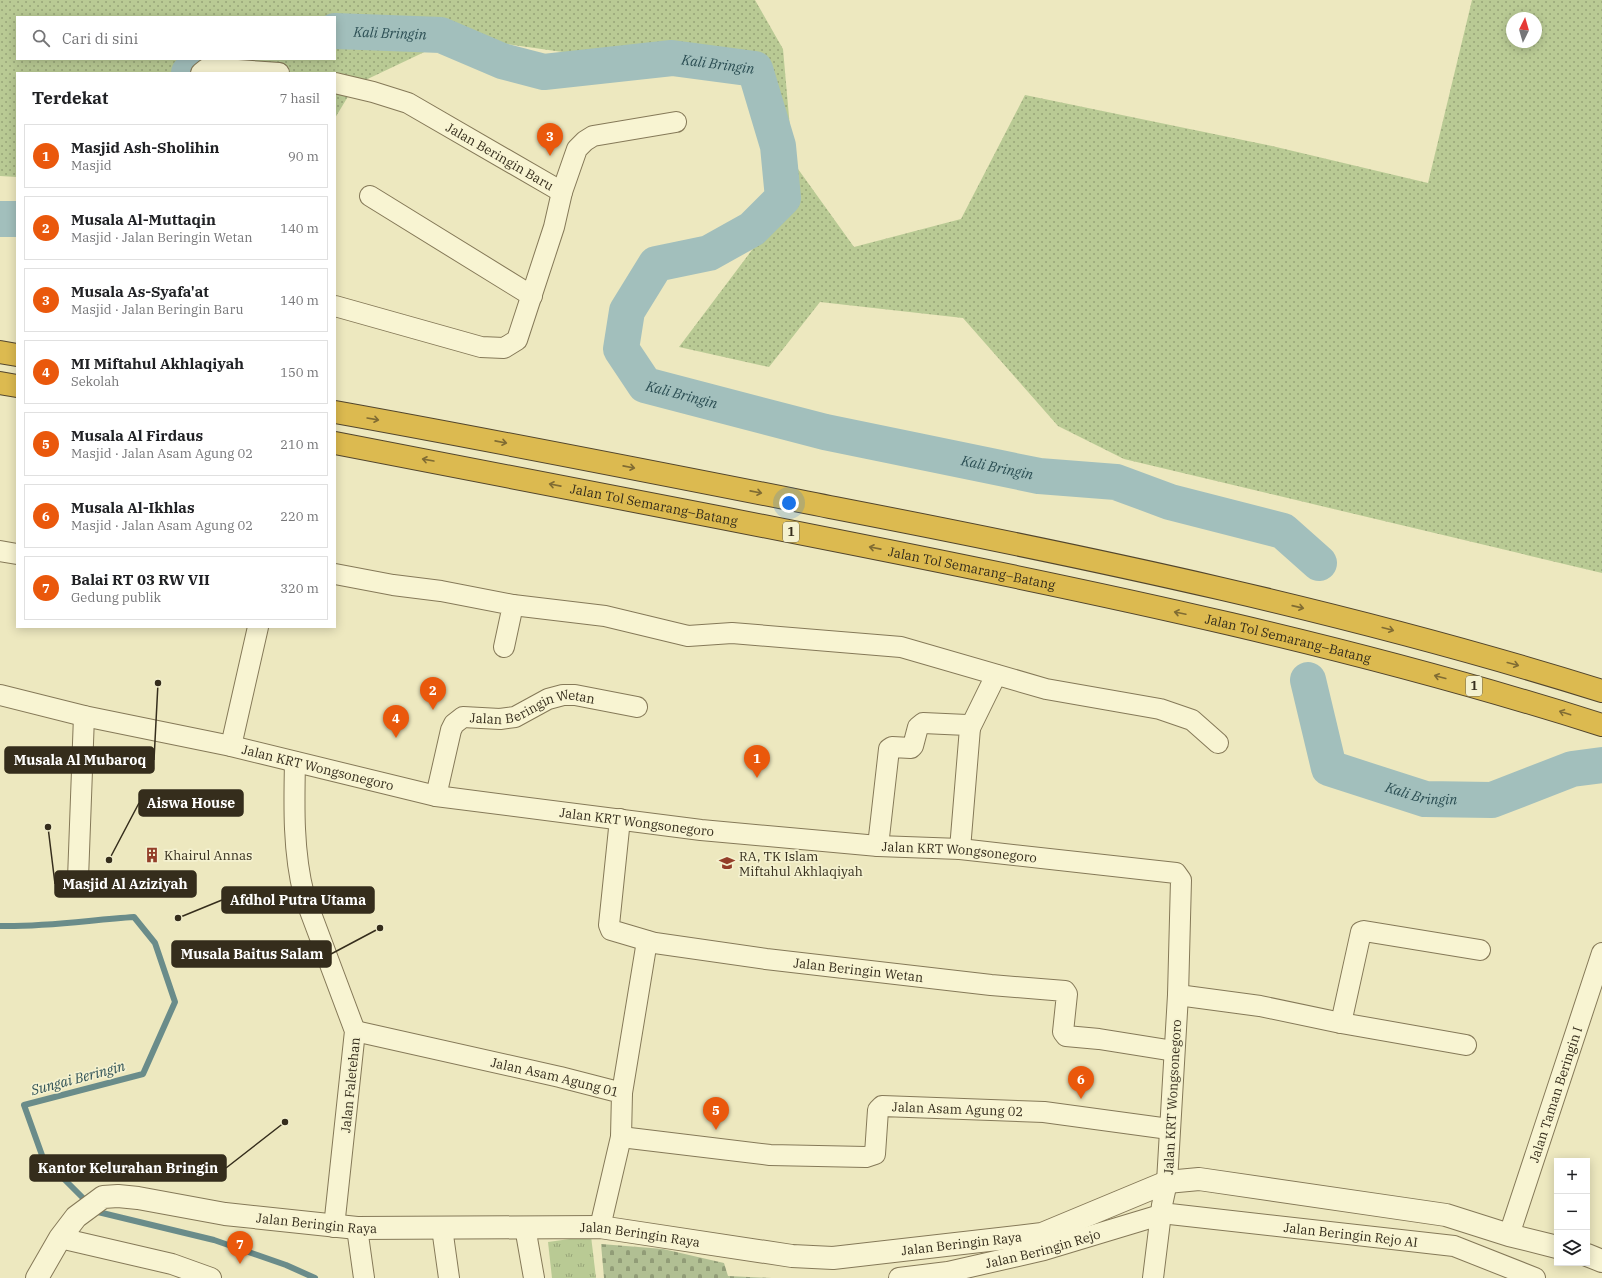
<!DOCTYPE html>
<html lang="id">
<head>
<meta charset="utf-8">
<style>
  body { margin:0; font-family:"IBM Plex Serif",serif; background:#f6f6f6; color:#202124 }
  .controls { position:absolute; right:12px; bottom:12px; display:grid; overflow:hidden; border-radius:0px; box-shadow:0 2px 10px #0003 }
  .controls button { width:36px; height:36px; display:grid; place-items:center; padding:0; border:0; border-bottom:1px solid #e0e0e0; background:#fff; color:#202124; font:20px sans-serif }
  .compass { position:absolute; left:1506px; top:12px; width:36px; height:36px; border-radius:50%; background:#fff; box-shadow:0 2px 10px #0003; rotate:5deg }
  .you { position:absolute; left:789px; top:503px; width:14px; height:14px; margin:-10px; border:3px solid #fff; border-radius:50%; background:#1a73e8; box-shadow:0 0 0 6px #1a73e833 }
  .badge { display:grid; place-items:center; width:26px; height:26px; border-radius:50%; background:#ea580c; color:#fff; font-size:13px; font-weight:700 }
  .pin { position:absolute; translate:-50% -33px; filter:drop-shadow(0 1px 2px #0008) }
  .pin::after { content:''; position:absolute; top:21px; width:14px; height:12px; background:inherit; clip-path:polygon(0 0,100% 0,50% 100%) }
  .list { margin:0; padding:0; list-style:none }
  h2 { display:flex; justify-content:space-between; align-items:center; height:52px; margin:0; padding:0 16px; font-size:17px }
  h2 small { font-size:13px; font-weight:400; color:#757577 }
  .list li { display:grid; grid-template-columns:26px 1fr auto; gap:12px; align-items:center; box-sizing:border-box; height:64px; margin:0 8px 8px; padding:0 8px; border:1px solid #e0e0e0; border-radius:0px }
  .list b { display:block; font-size:15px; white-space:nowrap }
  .list p { margin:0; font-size:13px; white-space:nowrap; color:#757577 }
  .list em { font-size:13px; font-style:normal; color:#757577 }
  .icon { flex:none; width:22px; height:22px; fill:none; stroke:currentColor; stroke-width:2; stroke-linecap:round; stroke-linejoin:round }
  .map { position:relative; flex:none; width:1602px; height:1278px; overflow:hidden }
  .search { position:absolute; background:#fff; box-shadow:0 2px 10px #0003; left:16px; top:16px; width:320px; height:44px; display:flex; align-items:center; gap:10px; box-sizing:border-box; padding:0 14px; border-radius:0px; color:#757577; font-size:15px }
  .panel { position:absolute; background:#fff; box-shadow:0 2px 10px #0003; left:16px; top:72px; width:320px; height:556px; border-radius:0px }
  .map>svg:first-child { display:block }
  .grass { fill:url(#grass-dots); fill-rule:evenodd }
  .cemetery { fill:url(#cemetery-stones) }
  .park { fill:url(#park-tufts) }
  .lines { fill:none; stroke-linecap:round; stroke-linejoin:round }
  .stream { stroke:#6a8c8a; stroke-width:6 }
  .river { stroke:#a2bfbc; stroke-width:36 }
  .minor-casing { stroke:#857958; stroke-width:22 }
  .tertiary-casing { stroke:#857958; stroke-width:24 }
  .motorway-casing { stroke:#53462d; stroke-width:24 }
  .minor { stroke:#f8f4d2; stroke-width:20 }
  .tertiary { stroke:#f8f4d2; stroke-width:22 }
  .motorway { stroke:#dcba50; stroke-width:22 }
  .oneway { stroke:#806c33 }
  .labels { text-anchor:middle; stroke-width:3.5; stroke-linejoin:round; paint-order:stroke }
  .shield { fill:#f4f1cf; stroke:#6e6852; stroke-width:1 }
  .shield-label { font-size:12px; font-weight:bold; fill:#352d1c }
  .street-label { font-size:13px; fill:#352d1c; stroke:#f4f1cf }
  .poi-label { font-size:13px; fill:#352d1c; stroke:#f4f1cf; text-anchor:start }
  .water-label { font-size:14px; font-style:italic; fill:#2c4f54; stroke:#f4f1cf }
  .leader { fill:none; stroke:#352d1c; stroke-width:1.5 }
  .callout-dot { fill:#352d1c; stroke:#f4f1cf; stroke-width:1.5 }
  .callout { fill:#352d1c; stroke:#352d1c; stroke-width:1.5 }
  .callout-label { font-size:14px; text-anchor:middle; font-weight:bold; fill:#fff }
</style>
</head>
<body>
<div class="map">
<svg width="1602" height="1278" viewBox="0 0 1602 1278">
  <defs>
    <pattern id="grass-dots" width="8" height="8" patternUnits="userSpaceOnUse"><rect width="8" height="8" fill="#b9ca94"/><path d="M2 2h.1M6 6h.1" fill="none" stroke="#97a478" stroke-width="1.8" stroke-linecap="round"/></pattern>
    <pattern id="cemetery-stones" width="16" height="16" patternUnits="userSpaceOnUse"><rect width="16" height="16" fill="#b1bf93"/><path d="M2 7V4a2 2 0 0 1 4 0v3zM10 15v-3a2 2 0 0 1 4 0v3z" fill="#919c77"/></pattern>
    <pattern id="park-tufts" width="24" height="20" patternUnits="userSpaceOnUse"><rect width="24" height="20" fill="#b9ca94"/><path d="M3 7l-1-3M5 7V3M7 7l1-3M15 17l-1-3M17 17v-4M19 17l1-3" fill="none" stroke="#97a478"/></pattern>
  </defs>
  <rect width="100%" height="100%" fill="#ede8bf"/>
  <path class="grass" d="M0,0H755L783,49L793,162L854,247L961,219L1025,95L1272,146L1428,183L1472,0H1602V573L1124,459L1058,426L963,318L820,302L769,367L679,347L761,238L768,164L746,89L734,72L692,57L591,56L456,37L355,85L335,118V73H17V177L0,176ZM17,17H335V59H17ZM1512,18H1536V42H1512Z"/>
  <polygon class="cemetery" points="601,1244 663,1249 724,1263 728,1276 772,1278 604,1278"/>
  <polygon class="park" points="591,1236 596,1278 552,1278 548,1242"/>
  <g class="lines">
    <g class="stream">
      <path d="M0,926C45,927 89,920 134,917L155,943L175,1002L143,1074L24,1105L43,1158L88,1203"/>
      <polyline points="95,1209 98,1212 214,1240 286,1265 315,1278"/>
    </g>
    <g class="river">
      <path id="s1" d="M335,31L441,35L502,61L544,72L672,58L755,69L778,146L783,198L752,229L709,253L656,264L627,311L621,349L645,385L825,432L1039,476L1116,482L1170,502L1283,531L1319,563"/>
      <polyline points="189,73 203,61 212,59"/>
      <polyline points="0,219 17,219"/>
      <path id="s2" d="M1308,680L1329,768L1425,799L1492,800L1572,769L1602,765"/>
    </g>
    <defs>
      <g id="minor">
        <polyline points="201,73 206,69 223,69 279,73"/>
        <path id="s3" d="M335,83L373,92L408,103L562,192"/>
        <polyline points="370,196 532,296"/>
        <polyline points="335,306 481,347 504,348 517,340 554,227 562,192 577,149 585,141 593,136 676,122"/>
        <polyline points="0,551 17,554"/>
        <polyline points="335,574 393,585 441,591 513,605 504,647"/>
        <polyline points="513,605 605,616 688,636 732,633 901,647 1046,689 1160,709 1192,720 1218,743"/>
        <path id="s4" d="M0,695L84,716L231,746L436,796L701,830L878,846L960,849L1176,873L1181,880L1178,995L1167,1182L1162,1205L1153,1278"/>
        <polyline points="970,728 996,675"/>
        <polyline points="231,746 258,627"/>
        <path d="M295,762C294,806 293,852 304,895L355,1031L334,1227"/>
        <path id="s5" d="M436,796L451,730L454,724L463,717L500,719L515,717L548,699L563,695H575L637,707"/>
        <path id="s6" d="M620,819L609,925L611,930L655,943L766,959L991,985L1065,991L1067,994L1063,1032L1066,1036L1099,1039L1174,1051"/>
        <polyline points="878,846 889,749 892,747 911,748 913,746 918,727 923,723 967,725 970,728 960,849"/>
        <polyline points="78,879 84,716"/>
        <polyline points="1178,995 1260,1006 1341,1023 1466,1045"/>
        <polyline points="1341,1023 1361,932 1364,931 1480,950"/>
        <path id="s7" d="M355,1031L560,1077L622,1093L621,1137L600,1227"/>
        <polyline points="622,1093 647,941"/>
        <path id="s8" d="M621,1137L770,1155L866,1157L875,1154L878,1110L882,1106L1044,1112L1169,1129"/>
        <path id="s9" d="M1161,1213L1454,1246L1535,1278"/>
        <polyline points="525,1227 534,1278"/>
        <polyline points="357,1228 364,1278"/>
        <polyline points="442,1228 449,1278"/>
        <path id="s10" d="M1509,1235L1602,953"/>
        <polyline points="60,1238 172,1264 211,1278"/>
        <path id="s11" d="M899,1278L948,1272L1044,1250L1160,1215"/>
      </g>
      <g id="tertiary">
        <polyline points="1587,1255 1602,1261"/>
        <path id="s12" d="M37,1278L60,1238L76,1217L103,1197L118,1196L138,1198L225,1214L357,1228L600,1227L792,1256L833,1258L1042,1234L1167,1182L1199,1179L1446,1215L1509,1235L1557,1247"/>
      </g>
      <g id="motorway">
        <polyline points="0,352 17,355"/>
        <polyline points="0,383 17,386"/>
        <path d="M335,412C502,442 668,475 835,508C1093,558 1350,612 1602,691"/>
        <path id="s13" d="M335,443C508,475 681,510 854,544C1106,594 1357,647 1602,725"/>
      </g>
    </defs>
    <use href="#minor" class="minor-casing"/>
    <use href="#tertiary" class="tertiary-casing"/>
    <use href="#motorway" class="motorway-casing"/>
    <use href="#minor" class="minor"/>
    <use href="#tertiary" class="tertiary"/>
    <use href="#motorway" class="motorway"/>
  </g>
  <defs><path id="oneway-shaft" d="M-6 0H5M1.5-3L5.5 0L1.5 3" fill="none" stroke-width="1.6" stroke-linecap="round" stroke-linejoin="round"/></defs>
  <g class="oneway">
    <use href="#oneway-shaft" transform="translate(373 419) rotate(10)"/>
    <use href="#oneway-shaft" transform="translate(501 442) rotate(11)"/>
    <use href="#oneway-shaft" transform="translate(428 460) rotate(-170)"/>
    <use href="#oneway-shaft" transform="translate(629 467) rotate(11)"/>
    <use href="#oneway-shaft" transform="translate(555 485) rotate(-169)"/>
    <use href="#oneway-shaft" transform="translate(756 492) rotate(11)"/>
    <use href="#oneway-shaft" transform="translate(875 548) rotate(-169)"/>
    <use href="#oneway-shaft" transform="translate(1298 607) rotate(13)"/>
    <use href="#oneway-shaft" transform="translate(1180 613) rotate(-168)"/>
    <use href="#oneway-shaft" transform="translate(1388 629) rotate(15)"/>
    <use href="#oneway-shaft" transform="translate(1513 664) rotate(15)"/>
    <use href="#oneway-shaft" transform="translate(1440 677) rotate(-165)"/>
    <use href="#oneway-shaft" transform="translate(1565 713) rotate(-162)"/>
  </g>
  <defs>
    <symbol id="building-bare" viewBox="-9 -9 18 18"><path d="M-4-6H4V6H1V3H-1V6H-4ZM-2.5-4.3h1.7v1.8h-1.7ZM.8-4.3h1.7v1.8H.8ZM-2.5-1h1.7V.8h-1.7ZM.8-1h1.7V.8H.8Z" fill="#933e29" stroke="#f4f1cf" stroke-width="2.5" paint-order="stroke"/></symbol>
    <symbol id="school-bare" viewBox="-9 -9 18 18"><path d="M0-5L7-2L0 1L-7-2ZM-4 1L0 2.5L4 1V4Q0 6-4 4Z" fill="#933e29" stroke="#f4f1cf" stroke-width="2.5" paint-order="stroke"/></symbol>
  </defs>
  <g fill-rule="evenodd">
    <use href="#building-bare" x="141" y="844" width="22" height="22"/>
    <use href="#school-bare" x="716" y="852" width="22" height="22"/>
  </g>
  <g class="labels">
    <g class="shield">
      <rect x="783" y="522" width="16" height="20" rx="3"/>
      <rect x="1466" y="676" width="16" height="20" rx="3"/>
    </g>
    <g class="shield-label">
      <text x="791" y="536">1</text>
      <text x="1474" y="690">1</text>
    </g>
    <g class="street-label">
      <text dy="5" stroke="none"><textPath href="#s3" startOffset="182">Jalan Beringin Baru</textPath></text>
      <text dy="5" stroke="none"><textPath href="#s13" startOffset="325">Jalan Tol Semarang–Batang</textPath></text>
      <text dy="5" stroke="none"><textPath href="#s13" startOffset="649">Jalan Tol Semarang–Batang</textPath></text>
      <text dy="5" stroke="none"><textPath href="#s13" startOffset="973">Jalan Tol Semarang–Batang</textPath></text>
      <text dy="5" stroke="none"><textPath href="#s5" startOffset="158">Jalan Beringin Wetan</textPath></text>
      <text dy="5" stroke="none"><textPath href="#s4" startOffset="326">Jalan KRT Wongsonegoro</textPath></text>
      <text dy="5" stroke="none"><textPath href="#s4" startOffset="650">Jalan KRT Wongsonegoro</textPath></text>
      <text dy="5" stroke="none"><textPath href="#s4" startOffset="974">Jalan KRT Wongsonegoro</textPath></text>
      <text dy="5" stroke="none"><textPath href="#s6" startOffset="363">Jalan Beringin Wetan</textPath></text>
      <text dy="5" stroke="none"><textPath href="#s7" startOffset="205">Jalan Asam Agung 01</textPath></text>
      <text transform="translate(350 1085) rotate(-84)" y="5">Jalan Faletehan</text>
      <text dy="5" stroke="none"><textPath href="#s10" startOffset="148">Jalan Taman Beringin I</textPath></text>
      <text transform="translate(1172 1097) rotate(-87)" y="5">Jalan KRT Wongsonegoro</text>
      <text dy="5" stroke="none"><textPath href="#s8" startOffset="381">Jalan Asam Agung 02</textPath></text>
      <text dy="5" stroke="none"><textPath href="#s12" startOffset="322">Jalan Beringin Raya</textPath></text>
      <text dy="5" stroke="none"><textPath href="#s9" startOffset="191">Jalan Beringin Rejo AI</textPath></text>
      <text dy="5" stroke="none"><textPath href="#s12" startOffset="646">Jalan Beringin Raya</textPath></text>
      <text dy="5" stroke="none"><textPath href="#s12" startOffset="970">Jalan Beringin Raya</textPath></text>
      <text dy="5" stroke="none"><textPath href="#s11" startOffset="147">Jalan Beringin Rejo</textPath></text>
    </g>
    <g class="poi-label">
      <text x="164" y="860">Khairul Annas</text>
      <text x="739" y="861">RA, TK Islam<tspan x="739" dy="15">Miftahul Akhlaqiyah</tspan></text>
    </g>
    <g class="water-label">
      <text dy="5" stroke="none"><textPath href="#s1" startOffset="55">Kali Bringin</textPath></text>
      <text dy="5" stroke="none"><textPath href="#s1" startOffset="391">Kali Bringin</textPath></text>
      <text dy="5" stroke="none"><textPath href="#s1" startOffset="883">Kali Bringin</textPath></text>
      <text dy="5" stroke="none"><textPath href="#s1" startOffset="1207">Kali Bringin</textPath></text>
      <text dy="5" stroke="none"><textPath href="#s2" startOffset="187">Kali Bringin</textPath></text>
      <text transform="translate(78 1078) rotate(-15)" y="5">Sungai Beringin</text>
    </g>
  </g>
  <path class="leader" d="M158 683L154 760M109 860L139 803M48 827L55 884M178 918L222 900M380 928L331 954M285 1122L226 1168"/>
  <g class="callout-dot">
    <circle cx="158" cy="683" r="4"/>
    <circle cx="109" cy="860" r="4"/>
    <circle cx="48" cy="827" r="4"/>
    <circle cx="178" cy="918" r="4"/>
    <circle cx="380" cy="928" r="4"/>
    <circle cx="285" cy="1122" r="4"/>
  </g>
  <g class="callout">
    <rect x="5" y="747" width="149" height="26" rx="4"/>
    <rect x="139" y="790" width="104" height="26" rx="4"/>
    <rect x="55" y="871" width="141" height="26" rx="4"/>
    <rect x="222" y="887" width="152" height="26" rx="4"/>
    <rect x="172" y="941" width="159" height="26" rx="4"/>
    <rect x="30" y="1155" width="196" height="26" rx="4"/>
  </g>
  <g class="callout-label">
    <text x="80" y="765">Musala Al Mubaroq</text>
    <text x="191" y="808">Aiswa House</text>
    <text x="125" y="889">Masjid Al Aziziyah</text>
    <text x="298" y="905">Afdhol Putra Utama</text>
    <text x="252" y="959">Musala Baitus Salam</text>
    <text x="128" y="1173">Kantor Kelurahan Bringin</text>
  </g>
</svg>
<div class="controls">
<button>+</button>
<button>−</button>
<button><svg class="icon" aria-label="layers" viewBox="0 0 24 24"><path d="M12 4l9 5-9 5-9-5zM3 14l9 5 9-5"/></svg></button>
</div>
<svg class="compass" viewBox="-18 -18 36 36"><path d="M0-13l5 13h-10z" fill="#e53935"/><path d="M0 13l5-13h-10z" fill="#757577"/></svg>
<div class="you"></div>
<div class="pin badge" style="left:757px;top:778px">1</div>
<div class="pin badge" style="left:433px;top:710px">2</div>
<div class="pin badge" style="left:550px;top:156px">3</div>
<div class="pin badge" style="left:396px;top:738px">4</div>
<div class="pin badge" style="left:716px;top:1130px">5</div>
<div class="pin badge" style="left:1081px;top:1099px">6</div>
<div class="pin badge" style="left:240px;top:1264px">7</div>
<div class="search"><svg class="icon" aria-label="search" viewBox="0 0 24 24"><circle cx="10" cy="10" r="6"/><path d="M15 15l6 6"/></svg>Cari di sini</div>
<section class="panel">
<h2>Terdekat<small>7 hasil</small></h2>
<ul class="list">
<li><span class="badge">1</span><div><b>Masjid Ash-Sholihin</b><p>Masjid</p></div><em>90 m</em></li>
<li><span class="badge">2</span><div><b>Musala Al-Muttaqin</b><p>Masjid · Jalan Beringin Wetan</p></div><em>140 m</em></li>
<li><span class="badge">3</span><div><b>Musala As-Syafa'at</b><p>Masjid · Jalan Beringin Baru</p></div><em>140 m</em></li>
<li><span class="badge">4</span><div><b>MI Miftahul Akhlaqiyah</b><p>Sekolah</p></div><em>150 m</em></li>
<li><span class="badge">5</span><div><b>Musala Al Firdaus</b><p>Masjid · Jalan Asam Agung 02</p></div><em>210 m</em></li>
<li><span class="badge">6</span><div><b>Musala Al-Ikhlas</b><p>Masjid · Jalan Asam Agung 02</p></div><em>220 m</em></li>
<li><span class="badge">7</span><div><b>Balai RT 03 RW VII</b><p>Gedung publik</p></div><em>320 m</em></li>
</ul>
</section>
</div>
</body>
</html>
